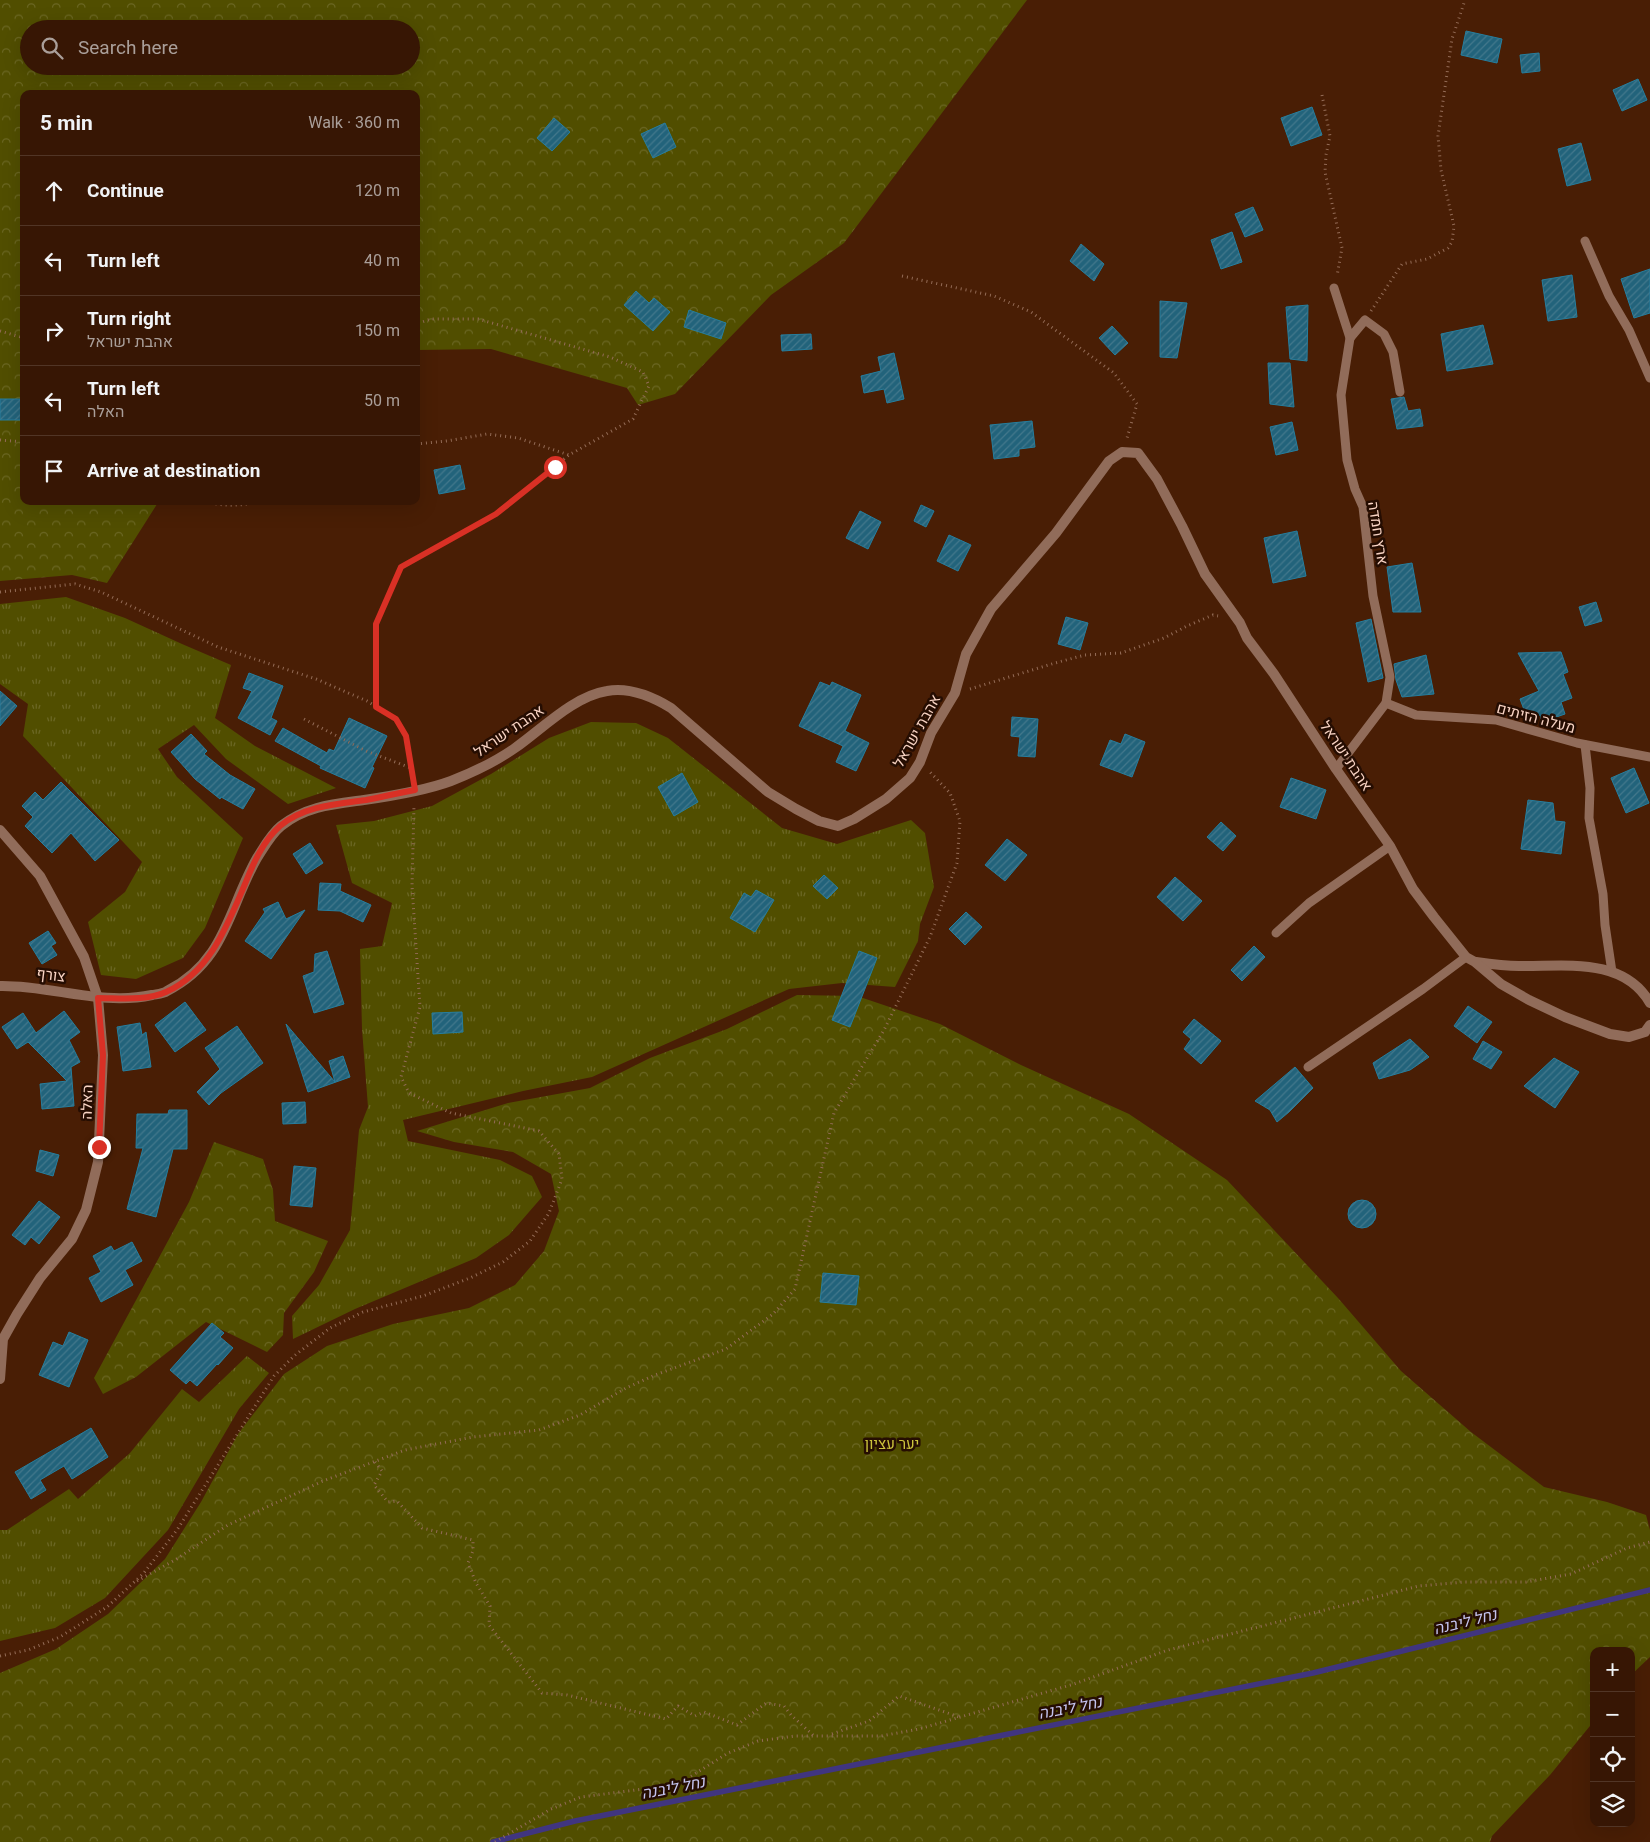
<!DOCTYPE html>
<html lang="en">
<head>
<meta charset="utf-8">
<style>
  body { margin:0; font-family:Roboto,Heebo,sans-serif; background:#422313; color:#f1f3f6 }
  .controls { position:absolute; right:15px; bottom:15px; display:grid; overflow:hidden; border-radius:10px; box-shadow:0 5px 20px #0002 }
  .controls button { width:45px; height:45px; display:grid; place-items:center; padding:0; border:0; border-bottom:1px solid #513526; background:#371604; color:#f1f3f6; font:25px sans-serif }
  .stop { position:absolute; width:15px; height:15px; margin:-11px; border:4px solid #d93025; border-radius:50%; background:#fff }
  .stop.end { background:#d93025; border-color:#fff; box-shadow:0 1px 5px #0008 }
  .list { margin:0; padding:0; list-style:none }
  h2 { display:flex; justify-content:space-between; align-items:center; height:65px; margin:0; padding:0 20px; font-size:21px }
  h2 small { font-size:16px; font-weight:400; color:#aa9f9a }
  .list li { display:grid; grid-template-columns:32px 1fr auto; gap:15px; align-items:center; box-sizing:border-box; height:70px; padding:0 20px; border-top:1px solid #513526 }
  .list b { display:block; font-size:19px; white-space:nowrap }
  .list p { margin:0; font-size:16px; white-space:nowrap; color:#aa9f9a }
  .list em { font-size:16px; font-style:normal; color:#aa9f9a }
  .icon { flex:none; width:28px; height:28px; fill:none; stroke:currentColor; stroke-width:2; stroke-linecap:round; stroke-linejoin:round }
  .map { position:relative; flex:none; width:1650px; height:1842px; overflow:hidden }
  .search { position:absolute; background:#371604; box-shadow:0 5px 20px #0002; left:20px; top:20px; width:400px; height:55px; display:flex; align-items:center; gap:12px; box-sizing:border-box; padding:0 18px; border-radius:28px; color:#aa9f9a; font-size:19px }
  .panel { position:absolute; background:#371604; box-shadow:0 5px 20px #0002; left:20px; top:90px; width:400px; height:415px; border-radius:10px }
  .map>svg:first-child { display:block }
  .grass { fill:url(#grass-tufts) }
  .forest { fill:url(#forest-crowns); fill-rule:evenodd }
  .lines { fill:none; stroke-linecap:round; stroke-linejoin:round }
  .stream { stroke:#403580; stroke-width:5.5 }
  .building { fill:url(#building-hatch); stroke:#267e9e }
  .path { stroke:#946c57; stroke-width:3; stroke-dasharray:1 4; stroke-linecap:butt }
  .service { stroke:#916c5a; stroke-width:9 }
  .minor { stroke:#916c5a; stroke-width:10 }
  .route { stroke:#d93025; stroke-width:6 }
  .labels { text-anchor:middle; stroke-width:5; stroke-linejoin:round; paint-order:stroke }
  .street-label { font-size:15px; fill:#f8d3c3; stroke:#250d02 }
  .park-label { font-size:15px; fill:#ccc43c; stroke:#250d02 }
  .water-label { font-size:16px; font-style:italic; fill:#c4c3ee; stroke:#250d02 }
</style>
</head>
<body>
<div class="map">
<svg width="1650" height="1842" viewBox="0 0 1650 1842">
  <defs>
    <pattern id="grass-tufts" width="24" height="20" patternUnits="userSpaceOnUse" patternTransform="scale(1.25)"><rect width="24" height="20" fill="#514e00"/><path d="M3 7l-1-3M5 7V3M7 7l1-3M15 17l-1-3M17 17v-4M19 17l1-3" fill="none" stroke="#6b6724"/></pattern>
    <pattern id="forest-crowns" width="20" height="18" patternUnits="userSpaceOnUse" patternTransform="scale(1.25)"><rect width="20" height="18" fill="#514e00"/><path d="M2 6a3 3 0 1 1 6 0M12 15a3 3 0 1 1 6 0" fill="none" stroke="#6b6724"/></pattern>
    <pattern id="building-hatch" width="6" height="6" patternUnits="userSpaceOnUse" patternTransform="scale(1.25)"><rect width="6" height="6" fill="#22637b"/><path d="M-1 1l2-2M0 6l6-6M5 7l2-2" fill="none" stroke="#43788c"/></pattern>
  </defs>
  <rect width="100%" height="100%" fill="#491e05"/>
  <g class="grass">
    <polygon points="66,597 125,618 182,644 231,665 215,718 255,746 336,788 288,804 226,759 194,725 158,749 177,777 243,838 205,928 183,958 136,979 101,975 88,922 125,892 142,862 23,736 28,704 0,684 0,604"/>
    <polygon points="591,722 636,723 668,738 782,828 837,844 911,820 925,833 934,887 920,924 918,941 895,987 842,983 789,989 592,1077 523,1091 403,1120 408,1141 500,1160 532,1176 542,1197 509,1235 476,1258 355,1309 293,1339 292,1316 319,1285 350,1230 359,1130 368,1107 362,1029 360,949 382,946 392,903 352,883 336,825 374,821 432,806 491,774 549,738"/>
    <polygon points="247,1356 269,1373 239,1409 168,1530 105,1598 55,1628 0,1641 0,1530 7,1530 69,1489 78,1499 130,1453 182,1389 199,1402"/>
  </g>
  <g class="forest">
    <path d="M0,0H1027L844,243L771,295L675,394L638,405L627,388L491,349L416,350V94H24V501H159L107,583L72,575L0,581ZM29,29H411V66H29Z"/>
    <polygon points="797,995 857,996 940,1024 1021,1065 1129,1114 1227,1180 1338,1298 1401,1371 1471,1432 1544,1487 1607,1502 1646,1515 1650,1530 1650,1657 1631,1675 1631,1651 1594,1651 1594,1721 1550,1775 1492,1836 1490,1842 0,1842 0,1673 56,1649 108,1614 165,1559 201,1502 238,1434 284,1374 327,1346 393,1324 469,1308 515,1285 544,1251 559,1211 551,1174 513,1152 454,1142 417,1131 508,1103 590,1088 650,1058 727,1029"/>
    <polygon points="214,1142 263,1159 273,1190 275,1221 328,1241 314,1272 284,1313 283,1335 267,1352 206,1322 136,1377 103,1394 94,1378 189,1202"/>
  </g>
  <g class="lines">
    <polyline class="stream" points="493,1842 575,1821 1313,1673 1650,1590"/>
  </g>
  <g class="building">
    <polygon points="1466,31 1502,39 1497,63 1461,55"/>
    <polygon points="1539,53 1540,71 1522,73 1520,55"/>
    <polygon points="1638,79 1647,100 1622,111 1613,90"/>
    <polygon points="1312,107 1322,135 1291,146 1281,118"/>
    <polygon points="554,118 570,132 552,151 537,138"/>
    <polygon points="665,123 676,147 653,158 641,134"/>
    <polygon points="1581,143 1591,180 1567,186 1558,149"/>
    <polygon points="1253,207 1263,230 1245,237 1235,214"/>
    <polygon points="1232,232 1242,262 1221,269 1211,240"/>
    <polygon points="1081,244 1104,264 1094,281 1070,261"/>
    <polygon points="1650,269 1650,313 1634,318 1621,279"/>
    <polygon points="1572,275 1577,317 1548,321 1542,280"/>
    <polygon points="636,291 649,303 654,298 670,312 653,331 624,305"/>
    <polygon points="1160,301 1187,303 1177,358 1160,357"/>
    <polygon points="1308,305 1307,361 1290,359 1286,307"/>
    <polygon points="689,310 726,323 721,339 684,327"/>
    <polygon points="1483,325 1493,364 1447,371 1441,334"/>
    <polygon points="1112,326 1128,343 1115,355 1099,338"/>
    <polygon points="811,334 812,349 782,351 781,335"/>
    <polygon points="894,353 904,399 887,403 884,389 864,393 861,376 881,371 878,357"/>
    <polygon points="1268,363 1290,363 1294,407 1270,404"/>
    <polygon points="1404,397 1408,411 1420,409 1423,426 1397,429 1391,399"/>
    <rect x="0" y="399" width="24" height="21"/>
    <polygon points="1032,421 1035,447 1019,449 1019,456 994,459 990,425"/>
    <polygon points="1292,422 1298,450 1276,455 1270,427"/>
    <polygon points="460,465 465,489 439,494 434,470"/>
    <polygon points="921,505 934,511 926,527 914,521"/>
    <polygon points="860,511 881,522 868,549 846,538"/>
    <polygon points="1297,531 1306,576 1273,583 1264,538"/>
    <polygon points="949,535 971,545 958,571 937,561"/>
    <polygon points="1412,563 1421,612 1393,612 1387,567"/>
    <polygon points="1596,602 1602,621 1585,626 1579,607"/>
    <polygon points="1066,617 1088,623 1080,650 1058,644"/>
    <polygon points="1371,619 1383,678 1368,682 1356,623"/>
    <polygon points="1561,652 1568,672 1563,674 1572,698 1561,702 1565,714 1542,722 1540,715 1528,720 1520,699 1539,691 1518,653"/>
    <polygon points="1426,655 1434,694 1402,697 1396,680 1394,664"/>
    <polygon points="249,673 283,686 271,718 277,721 270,735 238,718 252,691 243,688"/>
    <polygon points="820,682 830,686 832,682 861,695 845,731 869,743 856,771 836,762 843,746 799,726"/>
    <polygon points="0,691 17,706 0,726"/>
    <polygon points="1012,717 1038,719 1035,757 1018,756 1020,737 1011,736"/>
    <polygon points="349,718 387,736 372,767 374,768 365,788 320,768 321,766 275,741 283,728 327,753 329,749 334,751"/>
    <polygon points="191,734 207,751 204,754 230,775 255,789 243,809 221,797 220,799 195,779 171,752"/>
    <polygon points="1125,734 1145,742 1132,777 1100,765 1110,740 1121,744"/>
    <polygon points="1634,768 1649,803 1626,813 1611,778"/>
    <polygon points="682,773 698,802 674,816 658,787"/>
    <polygon points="1291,778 1326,790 1316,819 1280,807"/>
    <polygon points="61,782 119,840 95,861 71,833 52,853 25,826 33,817 22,806 35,792 43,800"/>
    <polygon points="1528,800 1553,803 1555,821 1565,822 1561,854 1521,849"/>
    <polygon points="1221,822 1236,836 1223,851 1207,837"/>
    <polygon points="1007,839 1027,855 1005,881 985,865"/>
    <polygon points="310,843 323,863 306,874 293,854"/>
    <polygon points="824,875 838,888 827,899 813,886"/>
    <polygon points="1175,877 1202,901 1183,921 1157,897"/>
    <polygon points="320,883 341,884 340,891 371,905 363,922 340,911 318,910"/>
    <polygon points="756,890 774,900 755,932 730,918 744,893 751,897"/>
    <polygon points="278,902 286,919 305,910 271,959 245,941 265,912 263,909"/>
    <polygon points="966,912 982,927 965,945 949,929"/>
    <polygon points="48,931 56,943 51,946 57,955 42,964 29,943"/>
    <polygon points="1254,946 1265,957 1242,981 1231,970"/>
    <polygon points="327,951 344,1004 314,1013 303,976 314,972 315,954"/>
    <polygon points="859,951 877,958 850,1027 832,1020"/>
    <polygon points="185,1002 206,1030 175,1052 155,1025"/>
    <polygon points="1468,1006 1492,1022 1477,1043 1454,1026"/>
    <polygon points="64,1011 80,1032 69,1040 80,1062 71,1067 74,1106 42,1109 40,1084 67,1081 28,1042 17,1049 2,1027 23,1013 36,1033"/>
    <polygon points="462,1012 463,1032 433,1034 432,1013"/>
    <polygon points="1194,1019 1221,1041 1201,1064 1184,1049 1191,1039 1183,1032"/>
    <polygon points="140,1023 142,1035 146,1032 151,1067 123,1071 117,1027"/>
    <polygon points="286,1024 335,1082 329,1061 343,1056 350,1077 308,1092"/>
    <polygon points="237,1026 263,1063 221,1093 209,1105 197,1092 220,1069 205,1048"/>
    <polygon points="1410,1039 1429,1057 1410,1070 1379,1079 1373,1063"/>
    <polygon points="1483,1041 1502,1052 1491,1069 1473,1059"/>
    <polygon points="1554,1058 1579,1072 1555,1108 1524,1086"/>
    <polygon points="1295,1067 1313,1088 1289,1112 1277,1122 1270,1110 1255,1101"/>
    <polygon points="305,1102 306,1123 283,1124 282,1103"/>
    <polygon points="169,1110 187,1110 187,1149 173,1149 156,1217 127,1209 143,1148 136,1148 137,1114 168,1114"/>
    <polygon points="40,1150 59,1155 53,1176 36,1171"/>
    <polygon points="294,1166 316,1168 312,1207 290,1205"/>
    <circle cx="1362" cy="1214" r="14"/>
    <polygon points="39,1201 60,1217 39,1244 31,1237 25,1245 12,1235"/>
    <polygon points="132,1242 142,1261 125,1270 133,1285 101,1302 89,1278 101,1272 93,1256 111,1246 114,1251"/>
    <polygon points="823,1273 859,1276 856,1305 820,1302"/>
    <polygon points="212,1323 224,1333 220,1337 233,1348 218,1365 217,1364 197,1386 190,1380 186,1384 170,1370"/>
    <polygon points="69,1332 88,1340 69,1387 39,1375 53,1342 63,1346"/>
    <polygon points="91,1428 108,1457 72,1479 64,1466 40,1480 46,1490 31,1499 15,1472"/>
  </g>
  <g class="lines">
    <g class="path">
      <polyline points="1322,95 1330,136 1326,155 1325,172 1342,248 1337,276"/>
      <polyline points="902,276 994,296 1031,312 1114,373 1137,404 1127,438"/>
      <polyline points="1371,311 1402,264 1427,259 1448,248 1452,242 1454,226 1441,170 1438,136 1452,39 1465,0"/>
      <polyline points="0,331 24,338"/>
      <polyline points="0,440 24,442"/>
      <polyline points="416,444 447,441 487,434 518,438 569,455"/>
      <path d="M201,501C220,506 241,507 260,501"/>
      <polyline points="0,592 75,584 101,592 218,647 316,679 367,701 396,719 406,736 413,779"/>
      <polyline points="970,689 1055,663 1085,655 1121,653 1164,638 1187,626 1213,615 1218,616"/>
      <polyline points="376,706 376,624 401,567 496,513 569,455 633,419 649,386 643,372 610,357 478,319 431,319 416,324"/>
      <polyline points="304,719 366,751 411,768"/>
      <polyline points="375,1462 382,1471 374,1485 388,1502 397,1501 422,1528 473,1540 473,1551 468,1563 476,1583 490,1606 489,1625 542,1693 567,1695 666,1719 678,1706 695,1716 704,1712 737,1725 766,1703 784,1706 791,1715 813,1735"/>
      <polyline points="137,1581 175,1560 228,1525 323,1481 405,1450 473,1437 539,1430 580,1415 626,1388 655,1375 726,1349 773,1314 795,1289 834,1113 884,1030 930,937 957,863 960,821 950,793 929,771"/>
      <polyline points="0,1656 28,1650 60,1637 107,1607 143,1574 177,1530 274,1376 294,1356 330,1328 363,1312 423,1296 470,1278 503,1262 530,1241 549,1213 562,1179 559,1154 539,1131 451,1113 409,1093 401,1077 420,1007 412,886 414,805"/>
      <polyline points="832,1734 869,1721 899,1696 959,1717"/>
      <polyline points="495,1842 551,1809 581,1797 659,1787 685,1780 728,1753 758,1741 795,1736 881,1736 919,1729 1074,1684 1168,1650 1419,1586 1464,1582 1526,1582 1571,1574 1627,1548 1650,1542"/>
    </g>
    <g class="service">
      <polyline points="1585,241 1609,296 1629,330 1650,378"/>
      <polyline points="1334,288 1350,338 1341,395 1347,460 1355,489 1363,507 1373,596 1390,677 1386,703 1336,769"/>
      <polyline points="1350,338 1365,320 1384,334 1393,352 1400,392"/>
      <polyline points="1386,703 1416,715 1496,720 1577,743 1650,757"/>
      <polyline points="1585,745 1590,788 1589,818 1603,894 1605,925 1612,972"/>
      <polyline points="1276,933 1309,903 1390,846"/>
      <polyline points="1308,1067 1423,989 1466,957"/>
    </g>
    <g class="minor">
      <polyline points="0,830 40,876 84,957 98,998 103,1055 98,1162 86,1210 72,1239 40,1278 17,1314 3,1339 0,1379"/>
      <path d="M1476,962C1490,964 1504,966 1519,966C1563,967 1623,956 1650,1003"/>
      <path d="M0,986C51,985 101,1006 152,995C157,994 163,994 167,991C226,961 228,909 257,858C264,847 271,834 281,826C306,806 334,804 364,800C392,796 424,791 451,781C474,772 495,762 515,748C542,729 574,696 607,691C629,687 653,697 671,708L768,792L796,809L819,821L838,826L854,819L886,799L910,778L920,762L931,733L955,693L966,654L991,609L1056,533L1109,461L1122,452L1138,453L1157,479L1182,526L1205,574L1240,623L1247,638L1274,674L1336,769L1390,846L1413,889L1434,917L1466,957L1475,962L1501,984L1529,1000L1565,1017L1610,1034L1629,1037L1645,1032L1650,1025"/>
    </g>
  </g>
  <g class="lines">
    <path class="route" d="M99,1147L103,1055L98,998C120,998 146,1001 166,992C210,972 227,926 245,884C253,864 263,841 280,826C304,806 336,804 366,800C382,797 398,793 415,790L406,736L396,719L376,707V624L401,567L496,514L555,467"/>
  </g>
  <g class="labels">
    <g class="street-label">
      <text transform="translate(1378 533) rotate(81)" y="5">ארץ חמדה</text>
      <text transform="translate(1536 718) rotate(15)" y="5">מעלה הזיתים</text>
      <text transform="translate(509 731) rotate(-34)" y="5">אהבת ישראל</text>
      <text transform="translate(917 731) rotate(-61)" y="5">אהבת ישראל</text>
      <text transform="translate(1346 756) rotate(56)" y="5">אהבת ישראל</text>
      <text transform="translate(51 975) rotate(7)" y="5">צורף</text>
      <text transform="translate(87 1102) rotate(-88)" y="5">האלה</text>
    </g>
    <g class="park-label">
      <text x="892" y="1449">יער עציון</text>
    </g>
    <g class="water-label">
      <text transform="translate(1465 1621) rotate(-14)" y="6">נחל ליבנה</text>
      <text transform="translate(1070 1707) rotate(-11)" y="6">נחל ליבנה</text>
      <text transform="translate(673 1787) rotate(-11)" y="6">נחל ליבנה</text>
    </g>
  </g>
</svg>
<div class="controls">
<button>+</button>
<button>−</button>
<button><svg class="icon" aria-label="locate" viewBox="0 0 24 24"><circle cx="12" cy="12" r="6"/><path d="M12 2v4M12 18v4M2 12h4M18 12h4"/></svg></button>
<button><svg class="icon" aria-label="layers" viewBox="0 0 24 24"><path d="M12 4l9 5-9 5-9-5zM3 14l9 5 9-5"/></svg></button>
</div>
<div class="stop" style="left:555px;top:467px"></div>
<div class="stop end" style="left:99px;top:1147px"></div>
<div class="search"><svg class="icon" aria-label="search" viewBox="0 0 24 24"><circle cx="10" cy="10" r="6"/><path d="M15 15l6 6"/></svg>Search here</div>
<section class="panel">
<h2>5 min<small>Walk · 360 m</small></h2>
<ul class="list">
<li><svg class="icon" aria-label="ahead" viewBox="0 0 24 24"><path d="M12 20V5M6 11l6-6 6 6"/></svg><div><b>Continue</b></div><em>120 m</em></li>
<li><svg class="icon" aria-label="left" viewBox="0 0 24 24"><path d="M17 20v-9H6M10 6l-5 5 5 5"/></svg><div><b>Turn left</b></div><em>40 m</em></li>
<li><svg class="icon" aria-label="right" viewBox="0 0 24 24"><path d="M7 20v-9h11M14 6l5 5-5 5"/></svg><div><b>Turn right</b><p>אהבת ישראל</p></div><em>150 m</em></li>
<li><svg class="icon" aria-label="left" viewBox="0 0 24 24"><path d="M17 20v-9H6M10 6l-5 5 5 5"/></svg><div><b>Turn left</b><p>האלה</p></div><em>50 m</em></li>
<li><svg class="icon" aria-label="arrive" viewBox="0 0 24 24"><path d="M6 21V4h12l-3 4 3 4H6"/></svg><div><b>Arrive at destination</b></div></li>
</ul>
</section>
</div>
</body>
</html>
